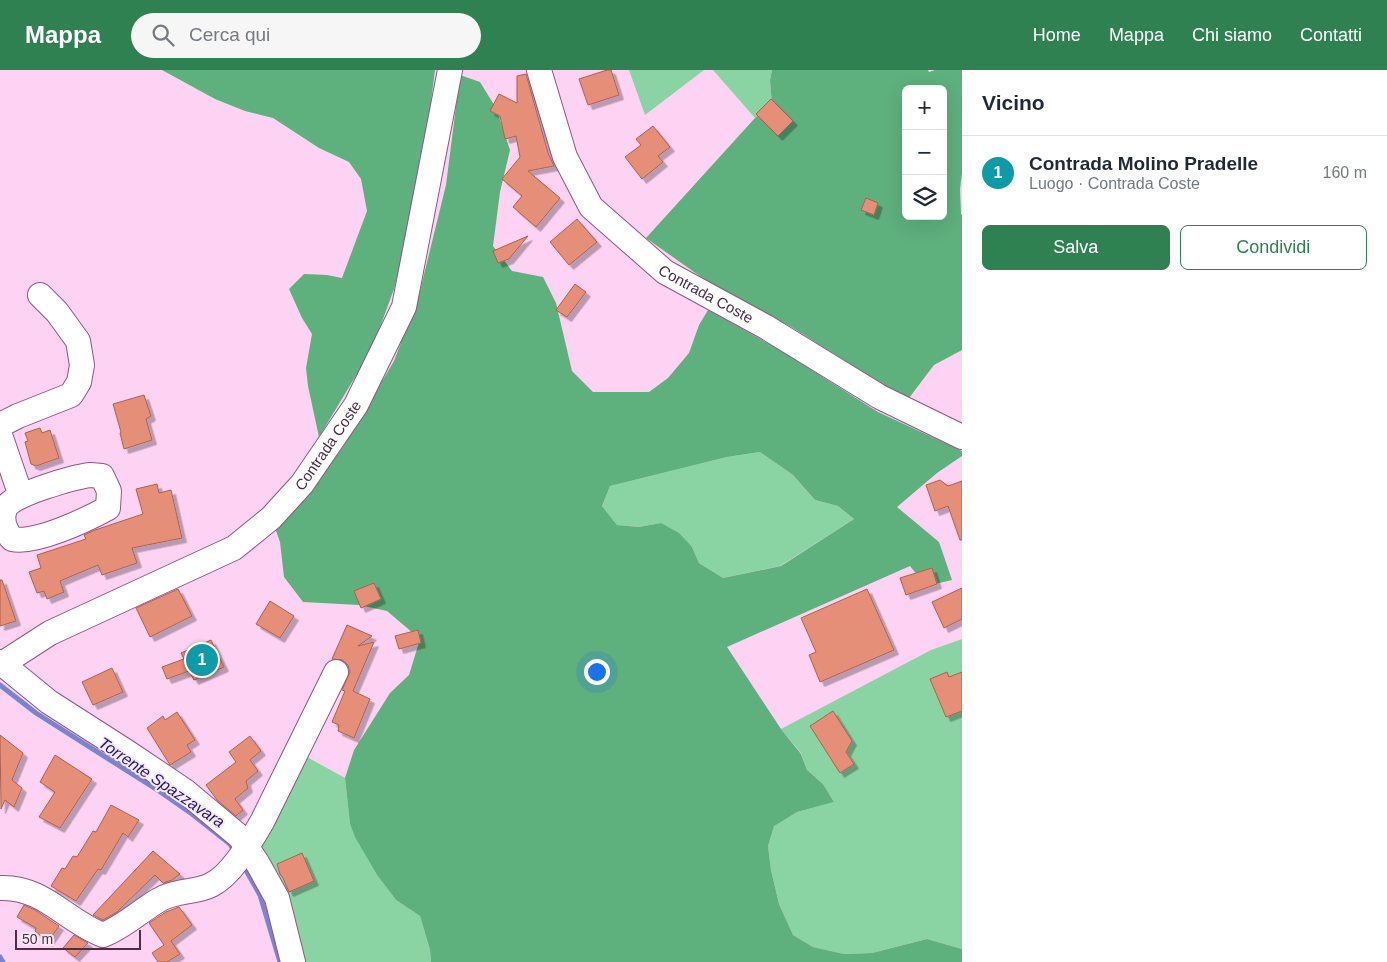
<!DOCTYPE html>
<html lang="it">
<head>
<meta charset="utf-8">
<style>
  body { margin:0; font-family:Arial,sans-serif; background:#f6f6f7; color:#1f2937 }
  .controls { position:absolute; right:15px; top:15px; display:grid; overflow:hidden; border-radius:8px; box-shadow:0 5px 20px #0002 }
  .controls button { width:45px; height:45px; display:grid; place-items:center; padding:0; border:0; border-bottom:1px solid #e0e1e3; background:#fff; color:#1f2937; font:25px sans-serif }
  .scale { position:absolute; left:15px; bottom:12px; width:126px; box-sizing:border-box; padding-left:5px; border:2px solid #4b2f45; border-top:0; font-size:14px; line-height:18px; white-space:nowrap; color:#4b2f45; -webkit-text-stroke:4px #f8e9f4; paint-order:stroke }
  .you { position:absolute; left:596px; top:601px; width:18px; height:18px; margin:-12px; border:4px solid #fff; border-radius:50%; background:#1a73e8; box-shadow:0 0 0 8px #1a73e833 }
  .badge { display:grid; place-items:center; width:32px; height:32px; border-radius:50%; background:#2f8152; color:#fff; font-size:16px; font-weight:700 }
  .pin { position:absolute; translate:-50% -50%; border:2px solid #fff; box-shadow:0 1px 5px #0006 }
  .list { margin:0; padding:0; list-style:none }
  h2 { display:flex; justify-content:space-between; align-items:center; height:65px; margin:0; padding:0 20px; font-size:21px }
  h2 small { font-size:16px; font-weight:400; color:#747a83 }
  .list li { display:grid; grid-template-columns:32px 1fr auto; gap:15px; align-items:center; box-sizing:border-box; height:75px; padding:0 20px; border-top:1px solid #e0e1e3 }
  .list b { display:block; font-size:19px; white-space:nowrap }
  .list p { margin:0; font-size:16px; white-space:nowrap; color:#747a83 }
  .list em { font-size:16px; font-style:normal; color:#747a83 }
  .actions { display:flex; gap:10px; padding:15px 20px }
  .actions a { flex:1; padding:11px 0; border:1px solid #2f8152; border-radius:8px; text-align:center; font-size:18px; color:#2f8152 }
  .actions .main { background:#2f8152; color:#fff }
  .icon { flex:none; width:28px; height:28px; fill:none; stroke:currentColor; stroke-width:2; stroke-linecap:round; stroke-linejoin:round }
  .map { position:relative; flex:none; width:962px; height:892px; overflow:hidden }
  header { display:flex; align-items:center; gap:30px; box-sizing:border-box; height:70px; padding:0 25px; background:#2f8152; color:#fff }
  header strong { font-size:24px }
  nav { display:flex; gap:28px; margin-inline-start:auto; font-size:18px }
  .search { width:350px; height:45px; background:#f6f6f7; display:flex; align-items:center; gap:12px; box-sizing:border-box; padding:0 18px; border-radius:28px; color:#747a83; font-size:19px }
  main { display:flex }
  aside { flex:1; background:#fff }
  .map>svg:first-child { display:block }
  .green { fill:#8ad4a4 }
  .forest { fill:#5eb07d; fill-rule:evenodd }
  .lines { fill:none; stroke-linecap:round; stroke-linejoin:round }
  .stream { stroke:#7885ce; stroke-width:5 }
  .building { fill:#e58f79; stroke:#ae604c; filter:url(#shadow) }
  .minor-casing { stroke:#935486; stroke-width:26 }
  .minor { stroke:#fff; stroke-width:24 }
  .labels { text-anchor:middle; stroke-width:4; stroke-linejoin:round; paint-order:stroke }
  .street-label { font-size:15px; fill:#4b2f45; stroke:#f8e9f4 }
  .water-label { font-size:16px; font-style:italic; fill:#1e1b70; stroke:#f8e9f4 }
</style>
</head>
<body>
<header>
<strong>Mappa</strong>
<div class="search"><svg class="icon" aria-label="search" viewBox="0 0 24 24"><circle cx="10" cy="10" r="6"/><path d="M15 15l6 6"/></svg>Cerca qui</div>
<nav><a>Home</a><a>Mappa</a><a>Chi siamo</a><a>Contatti</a></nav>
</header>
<main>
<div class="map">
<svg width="962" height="892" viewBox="0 0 962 892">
  <defs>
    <filter id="shadow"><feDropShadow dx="4.5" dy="4.5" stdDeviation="0" flood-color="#0004"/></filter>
  </defs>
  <rect width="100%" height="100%" fill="#fdd2f2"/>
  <g class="green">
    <polygon points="629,0 704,0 645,45"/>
    <polygon points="713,0 772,0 770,10 772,35 755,48"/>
    <polygon points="760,382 793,405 815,430 838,436 854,449 780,496 723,508 699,493 692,477 661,453 639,457 617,455 602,436 610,416 727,387"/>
    <polygon points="962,569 962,879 927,869 872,883 844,884 813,877 793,865 779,834 771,800 768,776 774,755 797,742 834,732 823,714 807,700 801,683 781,659 931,580"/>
    <polygon points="307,687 345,708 350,754 355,766 377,805 396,830 420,846 430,880 431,892 300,892 251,762"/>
  </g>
  <g class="forest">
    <polygon points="162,0 435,0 421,110 394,219 372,279 319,367 308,316 306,298 312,264 302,248 289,219 304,204 327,205 342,208 367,141 361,109 349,92 319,78 273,48 245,41 215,29"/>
    <path d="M772,0H928L929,2L935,0H962V103L960,119L961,144L962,145V280L934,295L909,328L890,319L793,258L704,209L646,168L755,48L772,35L770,10ZM906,19H943V146H906Z"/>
    <path d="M460,5L480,12L496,38L510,80L500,122L493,176L512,201L543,207L556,233L572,301L593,322H649L668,308L689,283L699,255L708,240L780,280L878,342L962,381V386L937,403L897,437L939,472L952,510L926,516L910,496L727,577L781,659L801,684L807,700L823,714L834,732L797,742L774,756L768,776L771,800L779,834L793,865L813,877L844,884L872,883L927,869L962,879V892H431L430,880L420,846L396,830L377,805L355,767L350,754L345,708L354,680L390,623L409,605L420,569L387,541L359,535L303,532L284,507L280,472L275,458L329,396L343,377L394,291L419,225L446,115ZM760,382L793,405L815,430L838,436L854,449L781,496L723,508L699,493L692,477L679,463L661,453L639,457L617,455L602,436L610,416L727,387Z"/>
  </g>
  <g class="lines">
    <g class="stream">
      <polyline points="0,615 36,643 159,721 192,744 230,774 236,784"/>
      <polyline points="243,795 260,825 280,892"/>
      <polyline points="0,887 3,892"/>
    </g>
  </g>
  <g class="building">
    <polygon points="607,0 611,0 619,25 588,35 579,9"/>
    <polygon points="526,4 548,83 554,96 528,101 560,128 536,157 513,137 522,126 502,109 520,87 516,66 505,69 500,46 490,41 499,24 517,33 517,6"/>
    <polygon points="771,29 793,51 778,66 756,44"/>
    <polygon points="653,56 670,77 658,86 663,92 642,109 625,87 641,75 636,69"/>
    <polygon points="866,128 878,133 874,145 861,140"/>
    <polygon points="577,149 597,172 569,195 550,172"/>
    <polygon points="528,166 509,189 498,193 493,181"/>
    <polygon points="575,214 586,222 567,247 556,240"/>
    <polygon points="144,325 151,346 146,349 152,370 124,379 120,363 121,362 113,334"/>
    <polygon points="40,358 42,363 50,360 59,388 36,396 31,394 25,372 28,371 25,363"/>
    <polygon points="940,410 948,416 962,411 962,470 960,470 948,436 935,441 926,415"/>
    <polygon points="157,414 159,423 171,420 182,468 132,478 137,493 102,505 98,495 60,511 64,522 47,529 44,521 37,523 29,502 41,498 37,485 86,469 84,465 95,460 143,444 136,419"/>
    <polygon points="932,498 937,514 906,525 900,508"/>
    <polygon points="0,510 2,510 16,551 0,556"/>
    <polygon points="374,513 381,529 361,538 354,521"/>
    <polygon points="962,518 962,549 944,558 932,532"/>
    <polygon points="178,519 192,546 150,567 136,538"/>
    <polygon points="867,519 894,580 820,612 809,585 816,582 801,548"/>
    <polygon points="270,531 294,546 280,568 256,554"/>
    <polygon points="347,555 372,566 358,576 374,572 353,621 370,629 354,668 338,661 339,655 332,652 345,621 342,620 350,602 348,595 342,590 332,589"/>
    <polygon points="418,560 421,573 399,579 395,566"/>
    <polygon points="211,570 224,597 194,610 189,601 167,609 162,597 184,589 181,583"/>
    <polygon points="112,598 123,622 93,635 82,612"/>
    <polygon points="947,602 949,607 962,602 962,641 946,647 930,609"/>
    <polygon points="833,641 852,671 846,682 854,694 840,703 810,656"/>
    <polygon points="177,642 195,670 187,675 191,682 170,695 147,658 163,646 165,650"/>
    <polygon points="0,665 23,683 12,710 22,718 14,737 5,730 1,739"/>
    <polygon points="250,666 261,681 250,690 258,701 246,711 248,718 235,729 243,740 236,746 217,730 206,715 236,692 229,682"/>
    <polygon points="55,685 92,709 60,758 39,747 55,722 40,712"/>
    <polygon points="111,735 139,750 128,767 123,763 101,800 98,799 76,831 51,816 62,798 65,799 73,786 77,787 93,761 96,762"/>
    <polygon points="153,781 180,804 172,810 163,813 155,805 117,842 103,850 93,845"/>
    <polygon points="302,783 314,811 289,822 283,808 280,804 277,794"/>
    <polygon points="24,835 35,840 59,856 48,872 35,861 36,858 17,847"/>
    <polygon points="179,837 192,855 171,871 180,884 167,892 158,892 152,883 164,875 149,853 166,842"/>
    <polygon points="74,865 88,873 75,887 63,878"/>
  </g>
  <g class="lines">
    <defs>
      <g id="minor">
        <path id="s1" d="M539,0L565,87L591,137L665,202L766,257L880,327L962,367"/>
        <polyline points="0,355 18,346 71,325 79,312 82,295 78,271 57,242 40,225"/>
        <polyline points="0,365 21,426"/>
        <path d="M90,405L102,406L109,421L108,438C86,450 36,474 12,469C5,460 0,448 6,437C13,424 75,407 90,405Z"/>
        <polyline points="0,592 49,632 127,682 185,721 240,767 258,794 277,828 293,892"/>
        <path id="s2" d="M2,594L50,563L234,478L271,448L302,414L356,335L404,237L450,0"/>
        <path d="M0,818C43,816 66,851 103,865C124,857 140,841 159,830C175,820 195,823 211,815C232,805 250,772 262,752L336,602"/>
      </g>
    </defs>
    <use href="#minor" class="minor-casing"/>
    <use href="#minor" class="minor"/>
  </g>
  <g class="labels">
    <g class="street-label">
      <text dy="5" stroke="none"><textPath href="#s1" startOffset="292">Contrada Coste</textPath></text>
      <text dy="5" stroke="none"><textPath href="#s2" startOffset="400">Contrada Coste</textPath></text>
    </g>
    <g class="water-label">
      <text transform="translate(162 712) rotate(34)" y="6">Torrente Spazzavara</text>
    </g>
  </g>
</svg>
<div class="controls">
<button>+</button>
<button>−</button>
<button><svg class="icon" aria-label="layers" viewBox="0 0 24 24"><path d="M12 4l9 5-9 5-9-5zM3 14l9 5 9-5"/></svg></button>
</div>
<div class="scale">50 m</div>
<div class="you"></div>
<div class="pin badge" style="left:202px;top:590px;background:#0f9aa8">1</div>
</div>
<aside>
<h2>Vicino<small></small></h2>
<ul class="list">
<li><span class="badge" style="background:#0f9aa8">1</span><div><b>Contrada Molino Pradelle</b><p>Luogo · Contrada Coste</p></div><em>160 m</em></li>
</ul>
<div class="actions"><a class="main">Salva</a><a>Condividi</a></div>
</aside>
</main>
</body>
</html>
